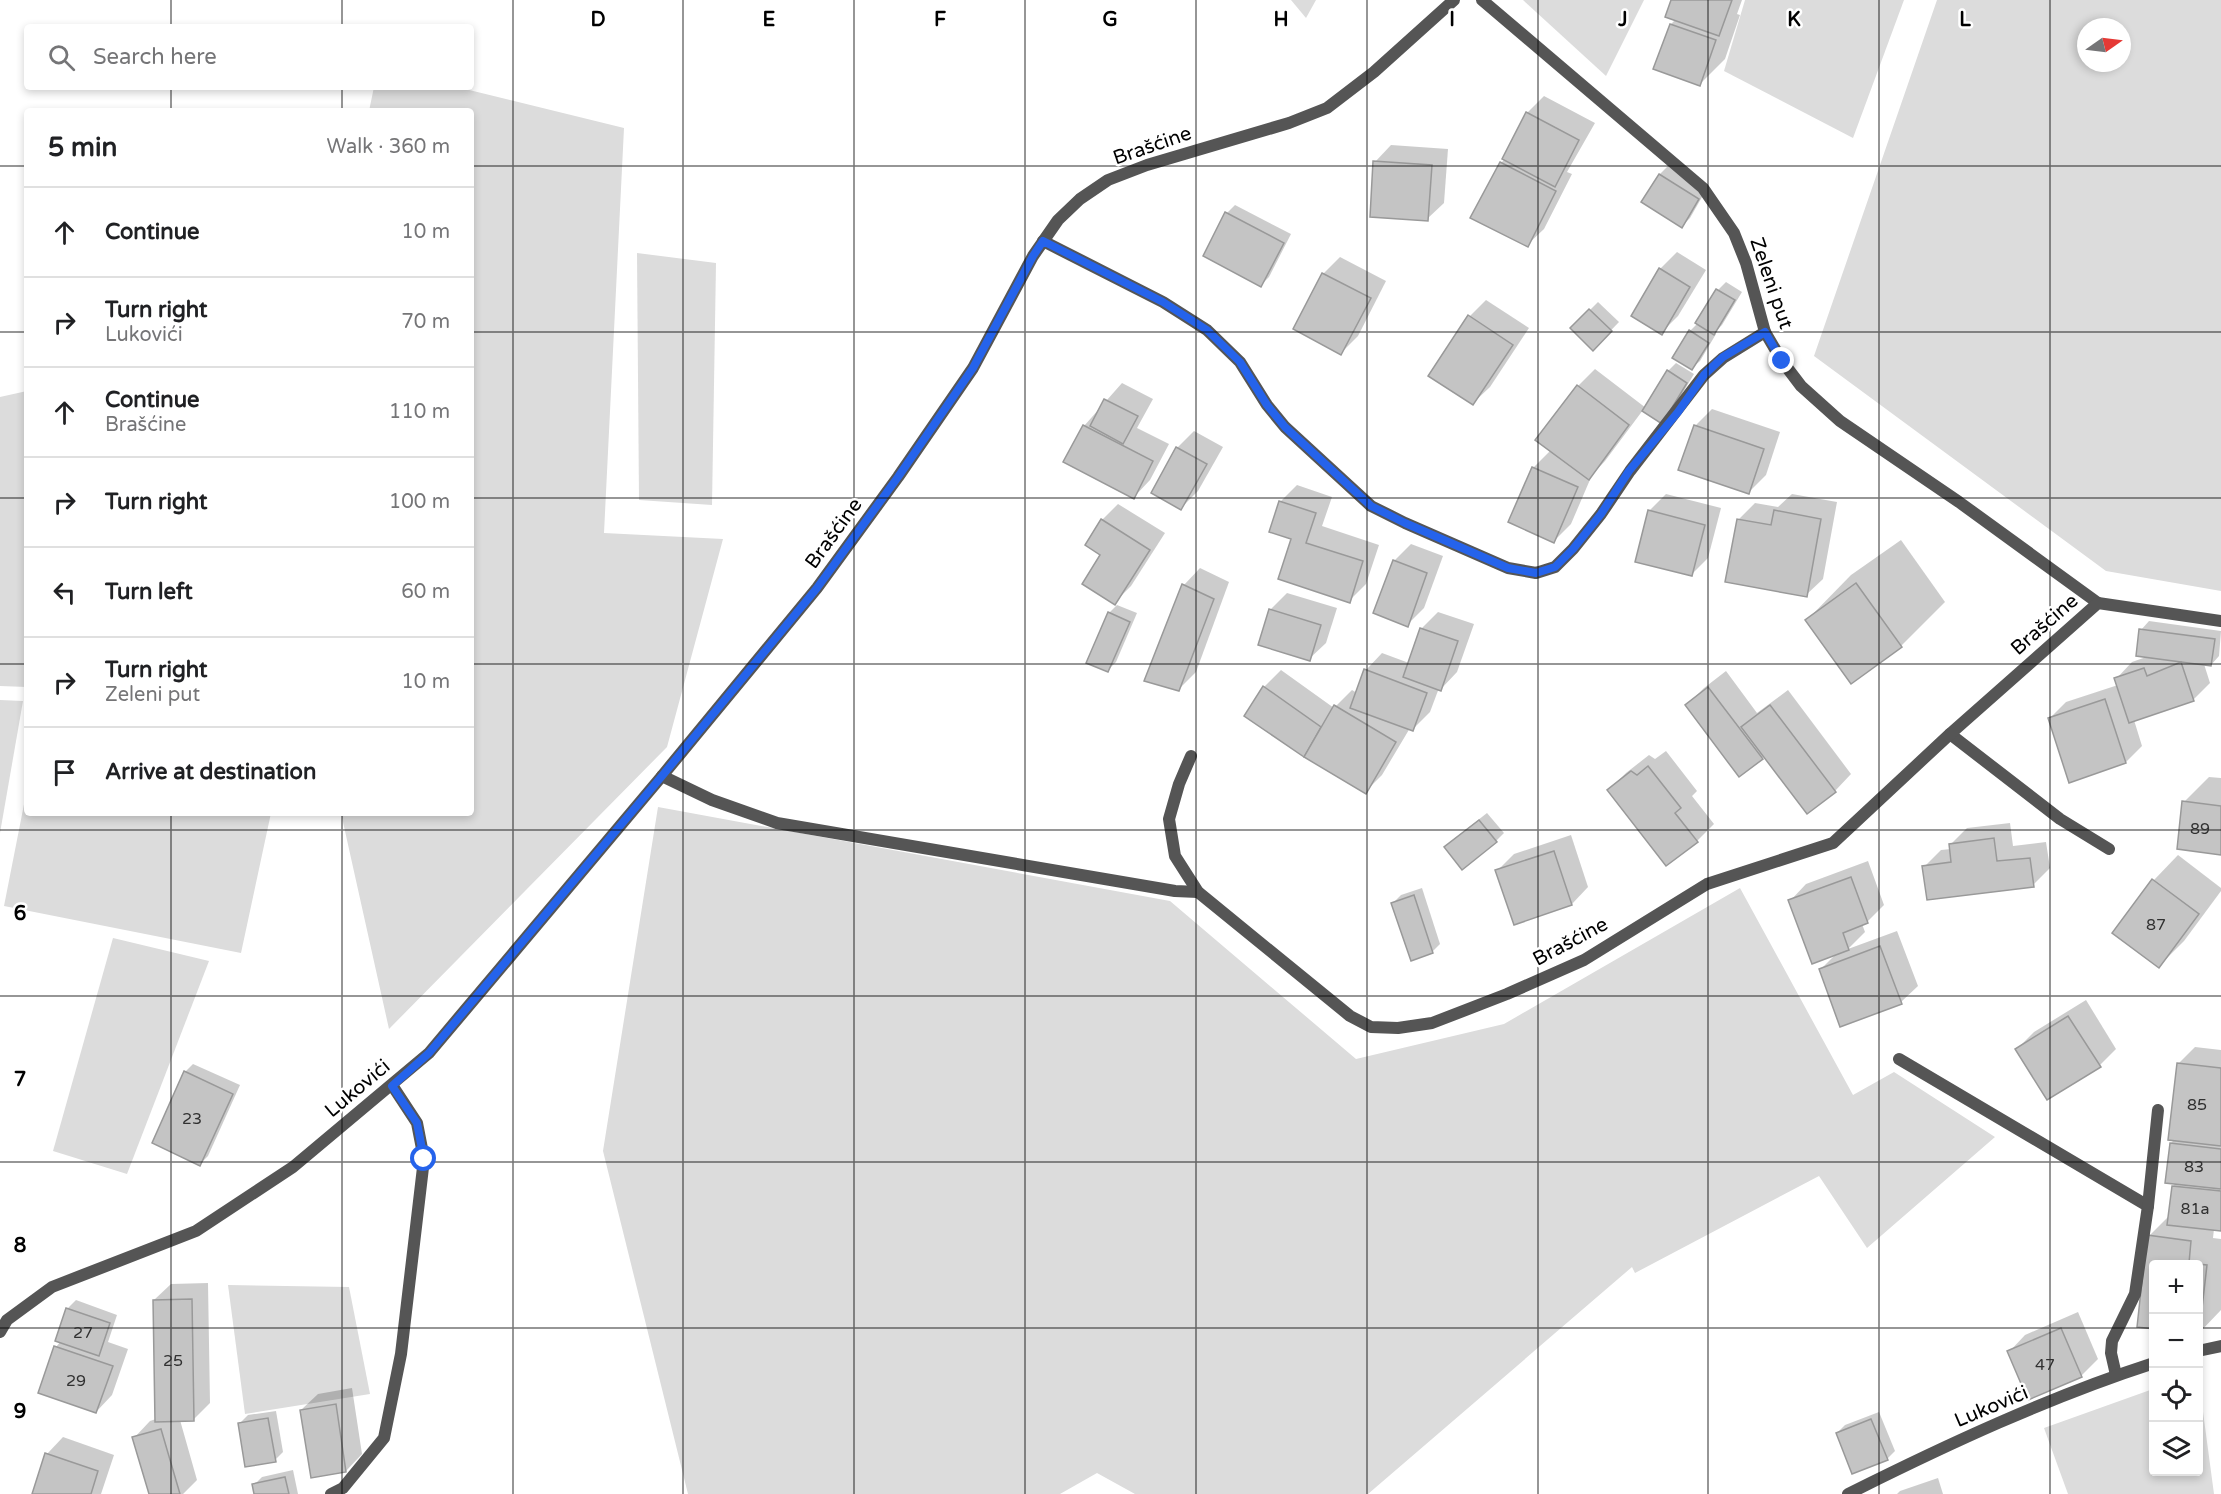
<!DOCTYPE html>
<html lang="en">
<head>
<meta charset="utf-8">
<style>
  body { margin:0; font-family:"Varela Round",sans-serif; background:#f6f6f6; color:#202124 }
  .controls { position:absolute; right:18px; bottom:18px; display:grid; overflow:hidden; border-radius:6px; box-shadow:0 3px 9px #0003 }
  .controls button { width:54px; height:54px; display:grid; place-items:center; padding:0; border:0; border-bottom:2px solid #e0e0e0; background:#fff; color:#202124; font:30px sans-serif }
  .compass { position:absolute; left:2077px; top:18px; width:54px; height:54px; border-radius:50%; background:#fff; box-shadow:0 3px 9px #0003; rotate:76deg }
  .stop { position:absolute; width:18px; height:18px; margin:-14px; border:4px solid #2563eb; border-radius:50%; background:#fff }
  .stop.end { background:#2563eb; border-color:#fff; box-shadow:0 2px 6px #0008 }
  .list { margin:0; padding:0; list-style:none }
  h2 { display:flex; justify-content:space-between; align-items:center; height:78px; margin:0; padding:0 24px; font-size:26px }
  h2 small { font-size:20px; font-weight:400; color:#757577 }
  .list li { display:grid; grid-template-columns:39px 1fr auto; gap:18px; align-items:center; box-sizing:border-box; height:90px; padding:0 24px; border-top:2px solid #e0e0e0 }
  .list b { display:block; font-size:22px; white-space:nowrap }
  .list p { margin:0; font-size:20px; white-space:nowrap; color:#757577 }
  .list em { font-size:20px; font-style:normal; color:#757577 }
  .icon { flex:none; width:33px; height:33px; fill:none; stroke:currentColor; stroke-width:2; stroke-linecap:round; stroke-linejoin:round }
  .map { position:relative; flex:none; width:2221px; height:1494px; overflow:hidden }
  .search { position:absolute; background:#fff; box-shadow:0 3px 9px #0003; left:24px; top:24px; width:450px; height:66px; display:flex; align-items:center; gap:15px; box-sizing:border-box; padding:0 21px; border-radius:6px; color:#757577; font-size:22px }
  .panel { position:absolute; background:#fff; box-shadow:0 3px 9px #0003; left:24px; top:108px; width:450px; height:708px; border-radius:6px }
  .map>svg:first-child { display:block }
  .green { fill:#dcdcdc; fill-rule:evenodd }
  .shadow { fill:#0003 }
  .building { fill:#c4c4c4; stroke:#999; stroke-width:1.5 }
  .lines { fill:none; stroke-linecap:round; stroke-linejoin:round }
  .lane { stroke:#555; stroke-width:12 }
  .street { stroke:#555; stroke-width:12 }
  .route { stroke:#2563eb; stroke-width:8 }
  .grid { fill:none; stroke:#000; stroke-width:1.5; stroke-opacity:0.55 }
  .labels { text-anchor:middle; stroke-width:5; stroke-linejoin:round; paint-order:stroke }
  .number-label { font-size:16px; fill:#313131 }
  .street-label { font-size:20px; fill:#000; stroke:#fff }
  .grid-label { font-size:20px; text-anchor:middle; font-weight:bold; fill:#000; stroke:#fff; stroke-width:5; stroke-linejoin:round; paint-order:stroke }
</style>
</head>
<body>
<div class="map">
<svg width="2221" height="1494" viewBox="0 0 2221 1494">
  <rect width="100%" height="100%" fill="#fff"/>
  <g class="green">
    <polygon points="1291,0 1316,0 1306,18"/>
    <polygon points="1523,0 1644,0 1606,76"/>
    <polygon points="1745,0 1904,0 1853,138 1724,71"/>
    <path d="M1937,0H2221V591L2106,571L1814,356ZM2086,27H2122V63H2086Z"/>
    <polygon points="374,87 457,87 624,128 604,533 723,539 667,747 389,1029 341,813 471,813 471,111 369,111"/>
    <polygon points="637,253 716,263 712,505 639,500"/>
    <polygon points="27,391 27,687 0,686 0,397"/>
    <polygon points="0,700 23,701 0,833"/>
    <polygon points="27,789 27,813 271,813 241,953 4,906"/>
    <polygon points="658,807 1170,901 1356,1059 1504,1024 1740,888 1853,1095 1894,1072 1995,1137 1867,1248 1819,1176 1635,1273 1632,1267 1368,1494 1135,1494 1097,1473 1060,1494 688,1494 603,1151"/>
    <polygon points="113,938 209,961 127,1174 53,1151"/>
    <polygon points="228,1285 349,1287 370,1394 245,1414"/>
    <polygon points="2199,1382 2214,1494 2068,1494 2044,1428 2153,1389 2154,1472 2198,1472"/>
  </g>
  <g class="shadow">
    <polygon points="1672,0 1742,0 1737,14 1740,15 1725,59 1700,84 1671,24 1676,19"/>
    <polygon points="1544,96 1595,123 1567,172 1572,174 1544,229 1527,245 1501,163 1505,159 1527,113"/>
    <polygon points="1391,145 1448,149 1444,203 1427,219 1375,162"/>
    <polygon points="1668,166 1706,190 1690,218 1682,226 1643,202 1660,174"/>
    <polygon points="1235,205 1291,234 1269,277 1261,285 1227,213"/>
    <polygon points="1677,252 1706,270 1678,316 1661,333 1660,269"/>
    <polygon points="1340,257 1386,281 1358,336 1341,353 1295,329 1323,274"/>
    <polygon points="1726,282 1742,292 1722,325 1714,333 1716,334 1700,361 1692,368 1690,331 1698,323 1718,290"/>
    <polygon points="1486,300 1529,328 1490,387 1473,403 1470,316"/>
    <polygon points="1598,302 1619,322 1593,349 1572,328"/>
    <polygon points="1676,363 1694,374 1670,414 1643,410 1605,461 1592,475 1571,524 1554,541 1533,468 1551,450 1538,440 1578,386 1595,369 1646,408 1668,371"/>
    <polygon points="1122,383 1153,399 1137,428 1169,444 1150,480 1134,497 1084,426"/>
    <polygon points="1712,409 1780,432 1766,475 1749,492 1695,426"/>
    <polygon points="1194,431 1223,447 1198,491 1181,508 1177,448"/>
    <polygon points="1297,485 1332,497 1322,526 1379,545 1366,584 1349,601 1293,538 1280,502"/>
    <polygon points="1666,494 1721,508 1708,558 1692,574 1649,511"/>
    <polygon points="1792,494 1837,502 1823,579 1806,595 1738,520 1755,503 1778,507"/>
    <polygon points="1118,504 1165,533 1131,586 1114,603 1102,554 1102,520"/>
    <polygon points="1901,540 1945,602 1901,646 1807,620 1851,575"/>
    <polygon points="1411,544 1443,556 1424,608 1407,625 1394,561"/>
    <polygon points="1200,568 1229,582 1196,672 1179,689 1146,680 1184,585"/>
    <polygon points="1287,593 1337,608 1326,643 1309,659 1270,610"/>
    <polygon points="1117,605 1137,613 1116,662 1108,670 1109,613"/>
    <polygon points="1438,612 1474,624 1457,672 1441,689 1439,688 1430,712 1413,729 1410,728 1382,775 1365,792 1304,755 1246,715 1264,687 1281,670 1334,708 1352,690 1357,693 1366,670 1382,653 1409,663 1421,629"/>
    <polygon points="2149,621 2221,631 2219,656 2211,665 2204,664 2210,683 2193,700 2134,720 2142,746 2126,762 2049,719 2066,702 2118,685 2116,679 2132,662 2149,656 2141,630"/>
    <polygon points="1726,671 1757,713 1788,690 1851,774 1835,791 1764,755 1762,758 1687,705 1704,688"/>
    <polygon points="1666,751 1697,791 1692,796 1714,824 1697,841 1666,864 1609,790 1626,773 1649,755 1655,759"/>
    <polygon points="2209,777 2221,778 2221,853 2184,802"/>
    <polygon points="1487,813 1504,833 1496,841 1454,839"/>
    <polygon points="2010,823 2013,846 2046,842 2050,868 2033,885 1924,867 1941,850 1951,849 1950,845 1967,828"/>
    <polygon points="1571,835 1588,887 1572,904 1497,871 1514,854"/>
    <polygon points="2178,855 2221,888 2221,891 2184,941 2159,966 2114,933 2154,880"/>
    <polygon points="1868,861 1884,905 1867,922 1862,924 1865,932 1848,949 1897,931 1918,986 1901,1002 1820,970 1837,953 1790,901 1806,884"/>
    <polygon points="1422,888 1440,944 1432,952 1393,903 1401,895"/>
    <polygon points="2086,1000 2116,1049 2100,1065 2017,1049 2034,1032"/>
    <polygon points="2195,1047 2221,1050 2221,1228 2214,1229 2213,1238 2221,1239 2221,1310 2199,1333 2198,1264 2154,1264 2149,1236 2170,1215 2173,1186 2176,1183 2171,1143 2175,1139 2179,1063"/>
    <polygon points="193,1064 240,1085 208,1156 200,1164 185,1072"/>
    <polygon points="208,1283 210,1403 193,1420 180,1420 197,1480 183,1494 150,1494 134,1438 150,1421 156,1419 154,1300 171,1284"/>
    <polygon points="76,1300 117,1315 108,1342 128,1349 112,1395 96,1412 56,1347 61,1341 57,1340 68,1308"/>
    <polygon points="2078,1312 2098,1359 2081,1376 2009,1352 2025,1335"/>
    <polygon points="352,1388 362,1454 346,1471 301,1410 318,1394"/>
    <polygon points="276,1411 283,1452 275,1460 240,1423 248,1415"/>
    <polygon points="1879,1412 1895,1451 1887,1459 1837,1433 1845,1425"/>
    <polygon points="63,1437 114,1455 101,1494 33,1494 47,1454"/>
    <polygon points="293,1470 298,1494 256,1494 254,1485 262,1477"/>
    <polygon points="1938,1478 1943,1494 1897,1494 1900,1491"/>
  </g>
  <g class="building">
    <polygon points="1671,0 1732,0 1719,36 1665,17"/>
    <polygon points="1670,24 1716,40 1700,86 1653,69"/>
    <polygon points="1526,112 1579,140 1555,187 1502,159"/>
    <polygon points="1373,161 1432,165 1428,221 1370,217"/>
    <polygon points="1500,162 1556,191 1528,247 1470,218"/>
    <polygon points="1659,174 1699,199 1682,228 1641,202"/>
    <polygon points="1225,212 1284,243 1261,287 1203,256"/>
    <polygon points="1659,268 1690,287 1662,335 1631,316"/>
    <polygon points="1322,273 1371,298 1341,355 1293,329"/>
    <polygon points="1716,289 1735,300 1714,335 1695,323"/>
    <polygon points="1589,309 1612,331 1593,351 1570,328"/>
    <polygon points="1468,315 1513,345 1473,405 1428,376"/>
    <polygon points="1689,330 1709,343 1692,370 1672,358"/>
    <polygon points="1667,370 1687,383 1662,424 1642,411"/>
    <polygon points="1577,385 1629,425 1589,480 1535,440"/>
    <polygon points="1104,399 1138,416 1123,444 1090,426"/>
    <polygon points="1083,425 1153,461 1134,499 1063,462"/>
    <polygon points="1694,425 1764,449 1749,494 1678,470"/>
    <polygon points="1176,447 1207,464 1181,510 1151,493"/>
    <polygon points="1532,467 1578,487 1554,543 1508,522"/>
    <polygon points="1279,501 1316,513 1306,543 1363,561 1350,603 1278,579 1291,539 1269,532"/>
    <polygon points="1648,510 1705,525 1692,576 1635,562"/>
    <polygon points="1774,510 1821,519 1807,597 1725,582 1737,519 1771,525"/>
    <polygon points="1101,519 1150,550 1115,605 1082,584 1100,555 1085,545"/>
    <polygon points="1393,560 1427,573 1408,627 1373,613"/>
    <polygon points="1856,583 1902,647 1851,684 1805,620"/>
    <polygon points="1182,584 1214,599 1179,691 1144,681"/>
    <polygon points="1269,609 1321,625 1310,661 1258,645"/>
    <polygon points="1108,612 1130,622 1108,672 1086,663"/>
    <polygon points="1420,628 1458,641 1441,691 1403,677"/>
    <polygon points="2139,629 2215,639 2211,666 2136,656"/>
    <polygon points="2181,662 2194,701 2129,723 2114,678 2144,668 2147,676"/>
    <polygon points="1364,669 1427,693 1413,731 1350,708"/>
    <polygon points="1263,686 1321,727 1304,757 1244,716"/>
    <polygon points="1708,687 1763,759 1739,777 1685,705"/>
    <polygon points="2105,699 2126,763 2069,783 2048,718"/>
    <polygon points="1334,705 1396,742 1366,794 1304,757"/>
    <polygon points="1770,705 1836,792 1807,814 1741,727"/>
    <polygon points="1648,766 1681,808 1675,813 1698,842 1666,866 1607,790 1631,771 1637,775"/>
    <polygon points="2182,801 2221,806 2221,855 2177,849"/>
    <polygon points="1479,820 1497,842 1462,870 1444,847"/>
    <polygon points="1994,838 1997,861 2030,858 2034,887 1927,900 1922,866 1951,862 1949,844"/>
    <polygon points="1554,851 1572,905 1514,925 1495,870"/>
    <polygon points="1851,877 1868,923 1843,933 1849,950 1812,964 1788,900"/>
    <polygon points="2152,879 2199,914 2159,968 2112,933"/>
    <polygon points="1414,895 1433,953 1411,961 1391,903"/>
    <polygon points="1880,946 1902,1004 1840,1027 1819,969"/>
    <polygon points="2068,1016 2101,1067 2047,1100 2015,1049"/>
    <polygon points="2177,1063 2221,1068 2221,1146 2168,1140"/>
    <polygon points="184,1071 233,1094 200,1166 152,1143"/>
    <polygon points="2170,1143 2221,1149 2221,1189 2165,1183"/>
    <polygon points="2172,1186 2221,1191 2221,1231 2167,1225"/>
    <polygon points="2147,1235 2191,1241 2189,1263 2207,1265 2199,1334 2198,1264 2154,1264 2154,1329 2137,1327"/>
    <polygon points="192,1299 194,1421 155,1422 153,1300"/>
    <polygon points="66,1308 110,1323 99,1356 55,1341"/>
    <polygon points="2061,1328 2082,1377 2028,1400 2007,1351"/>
    <polygon points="54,1346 113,1366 96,1413 38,1393"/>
    <polygon points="336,1404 346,1472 311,1478 300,1410"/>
    <polygon points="268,1418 276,1462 245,1467 238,1423"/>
    <polygon points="1871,1419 1888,1460 1852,1474 1836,1433"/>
    <polygon points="161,1429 180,1494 149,1494 132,1437"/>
    <polygon points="45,1453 98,1471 91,1494 32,1494"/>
    <polygon points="285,1477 289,1494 254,1494 252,1484"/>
  </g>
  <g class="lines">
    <g class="lane">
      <polyline points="1950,734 2060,819 2109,849"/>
      <polyline points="1899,1059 2148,1206 2135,1294 2112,1341 2111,1353 2116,1375"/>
      <polyline points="2148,1206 2158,1110"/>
      <polyline points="331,1494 343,1488 384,1438 401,1354 424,1159 417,1123 392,1085"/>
    </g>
    <g class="street">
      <polyline points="1482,0 1703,188 1734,233 1746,263 1765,332 1782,361 1801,386 1840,421 1959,502 2098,603"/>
      <polyline points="1043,241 1163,302 1207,330 1240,362 1267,405 1285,427 1371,506 1405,523 1508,568 1536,573 1555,567 1573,549 1601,514 1630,471 1704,375 1723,358 1765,332"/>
      <polyline points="1191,756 1179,784 1169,819 1175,856 1198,892 1350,1016 1371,1027 1398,1028 1432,1023 1507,994 1584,960 1707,884 1833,843 1950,734 2098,603 2221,621"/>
      <polyline points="662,776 712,800 777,823 1175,891 1198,892"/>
      <polyline points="0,1332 7,1320 52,1287 196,1231 293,1167 429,1053 662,776 817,588 898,477 973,368 1033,256 1058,220 1080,199 1108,180 1147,165 1289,123 1327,108 1374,72 1454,0"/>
      <polyline points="2198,1351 2221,1346"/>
      <path d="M1848,1494C1946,1445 2049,1397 2154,1363"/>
    </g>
  </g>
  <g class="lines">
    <polyline class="route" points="424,1159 417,1123 392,1086 429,1053 662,776 817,588 898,477 973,368 1033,256 1043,241 1163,302 1207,330 1240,362 1267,405 1285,427 1371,506 1405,523 1508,568 1536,573 1555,567 1573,549 1601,514 1629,471 1678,412 1704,375 1723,357 1765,332 1782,361"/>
  </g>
  <path class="grid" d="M171,0V27M342,0V27M513,0V1494M683,0V1494M854,0V1494M1025,0V1494M1196,0V1494M1367,0V1494M1538,0V1494M1708,0V1494M1879,0V1494M2050,0V1494M171,87V111M342,87V111M0,166H27M471,166H2221M0,332H27M471,332H2221M0,498H27M471,498H2221M0,664H27M471,664H2221M171,813V1494M342,813V1494M0,830H2221M0,996H2221M0,1162H2221M0,1328H2154M2198,1328H2221"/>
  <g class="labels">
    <g class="number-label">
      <text x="2200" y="834">89</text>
      <text x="2156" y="930">87</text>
      <text x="2197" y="1110">85</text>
      <text x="192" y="1124">23</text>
      <text x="2194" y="1172">83</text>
      <text x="2195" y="1214">81a</text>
      <text x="83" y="1338">27</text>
      <text x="173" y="1366">25</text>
      <text x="2045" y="1370">47</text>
      <text x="76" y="1386">29</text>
    </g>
    <g class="street-label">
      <text transform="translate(1152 145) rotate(-19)" y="7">Brašćine</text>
      <text transform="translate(1772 283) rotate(71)" y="7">Zeleni put</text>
      <text transform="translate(833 533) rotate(-54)" y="7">Brašćine</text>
      <text transform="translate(2044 624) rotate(-41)" y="7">Brašćine</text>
      <text transform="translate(1570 941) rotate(-28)" y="7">Brašćine</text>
      <text transform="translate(357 1088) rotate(-40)" y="7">Lukovići</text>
      <text transform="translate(1991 1406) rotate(-23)" y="7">Lukovići</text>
    </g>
  </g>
  <g class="grid-label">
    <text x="598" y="26">D</text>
    <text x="769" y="26">E</text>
    <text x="940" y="26">F</text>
    <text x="1110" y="26">G</text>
    <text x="1281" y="26">H</text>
    <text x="1452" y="26">I</text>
    <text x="1623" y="26">J</text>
    <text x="1794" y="26">K</text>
    <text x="1965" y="26">L</text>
    <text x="20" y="920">6</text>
    <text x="20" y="1086">7</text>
    <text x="20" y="1252">8</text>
    <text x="20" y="1418">9</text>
  </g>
</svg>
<div class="controls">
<button>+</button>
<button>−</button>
<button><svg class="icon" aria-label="locate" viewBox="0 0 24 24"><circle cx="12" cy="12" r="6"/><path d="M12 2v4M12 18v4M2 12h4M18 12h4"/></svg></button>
<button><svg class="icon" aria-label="layers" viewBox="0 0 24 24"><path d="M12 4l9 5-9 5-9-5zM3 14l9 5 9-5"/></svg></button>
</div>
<svg class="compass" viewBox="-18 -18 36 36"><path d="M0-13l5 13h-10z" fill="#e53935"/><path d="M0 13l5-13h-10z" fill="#757577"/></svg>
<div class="stop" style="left:424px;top:1159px"></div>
<div class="stop end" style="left:1782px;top:361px"></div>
<div class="search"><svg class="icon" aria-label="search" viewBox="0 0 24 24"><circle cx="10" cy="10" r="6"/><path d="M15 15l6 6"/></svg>Search here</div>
<section class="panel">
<h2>5 min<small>Walk · 360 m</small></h2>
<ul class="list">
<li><svg class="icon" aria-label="ahead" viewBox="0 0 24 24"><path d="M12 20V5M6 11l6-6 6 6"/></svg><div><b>Continue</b></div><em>10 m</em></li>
<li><svg class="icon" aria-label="right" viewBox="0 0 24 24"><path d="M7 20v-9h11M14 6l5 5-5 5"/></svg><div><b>Turn right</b><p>Lukovići</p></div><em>70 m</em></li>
<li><svg class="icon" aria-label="ahead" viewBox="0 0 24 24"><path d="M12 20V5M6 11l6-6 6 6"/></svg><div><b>Continue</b><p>Brašćine</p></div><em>110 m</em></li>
<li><svg class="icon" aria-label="right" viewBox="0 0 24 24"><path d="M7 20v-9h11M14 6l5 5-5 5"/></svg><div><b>Turn right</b></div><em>100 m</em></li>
<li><svg class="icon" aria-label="left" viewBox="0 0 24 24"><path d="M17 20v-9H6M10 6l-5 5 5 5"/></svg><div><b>Turn left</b></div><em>60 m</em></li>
<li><svg class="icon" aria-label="right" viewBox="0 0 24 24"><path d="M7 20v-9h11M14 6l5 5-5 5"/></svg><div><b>Turn right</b><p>Zeleni put</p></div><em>10 m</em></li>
<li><svg class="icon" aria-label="arrive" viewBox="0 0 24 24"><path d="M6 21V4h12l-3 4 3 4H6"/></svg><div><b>Arrive at destination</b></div></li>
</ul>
</section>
</div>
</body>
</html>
